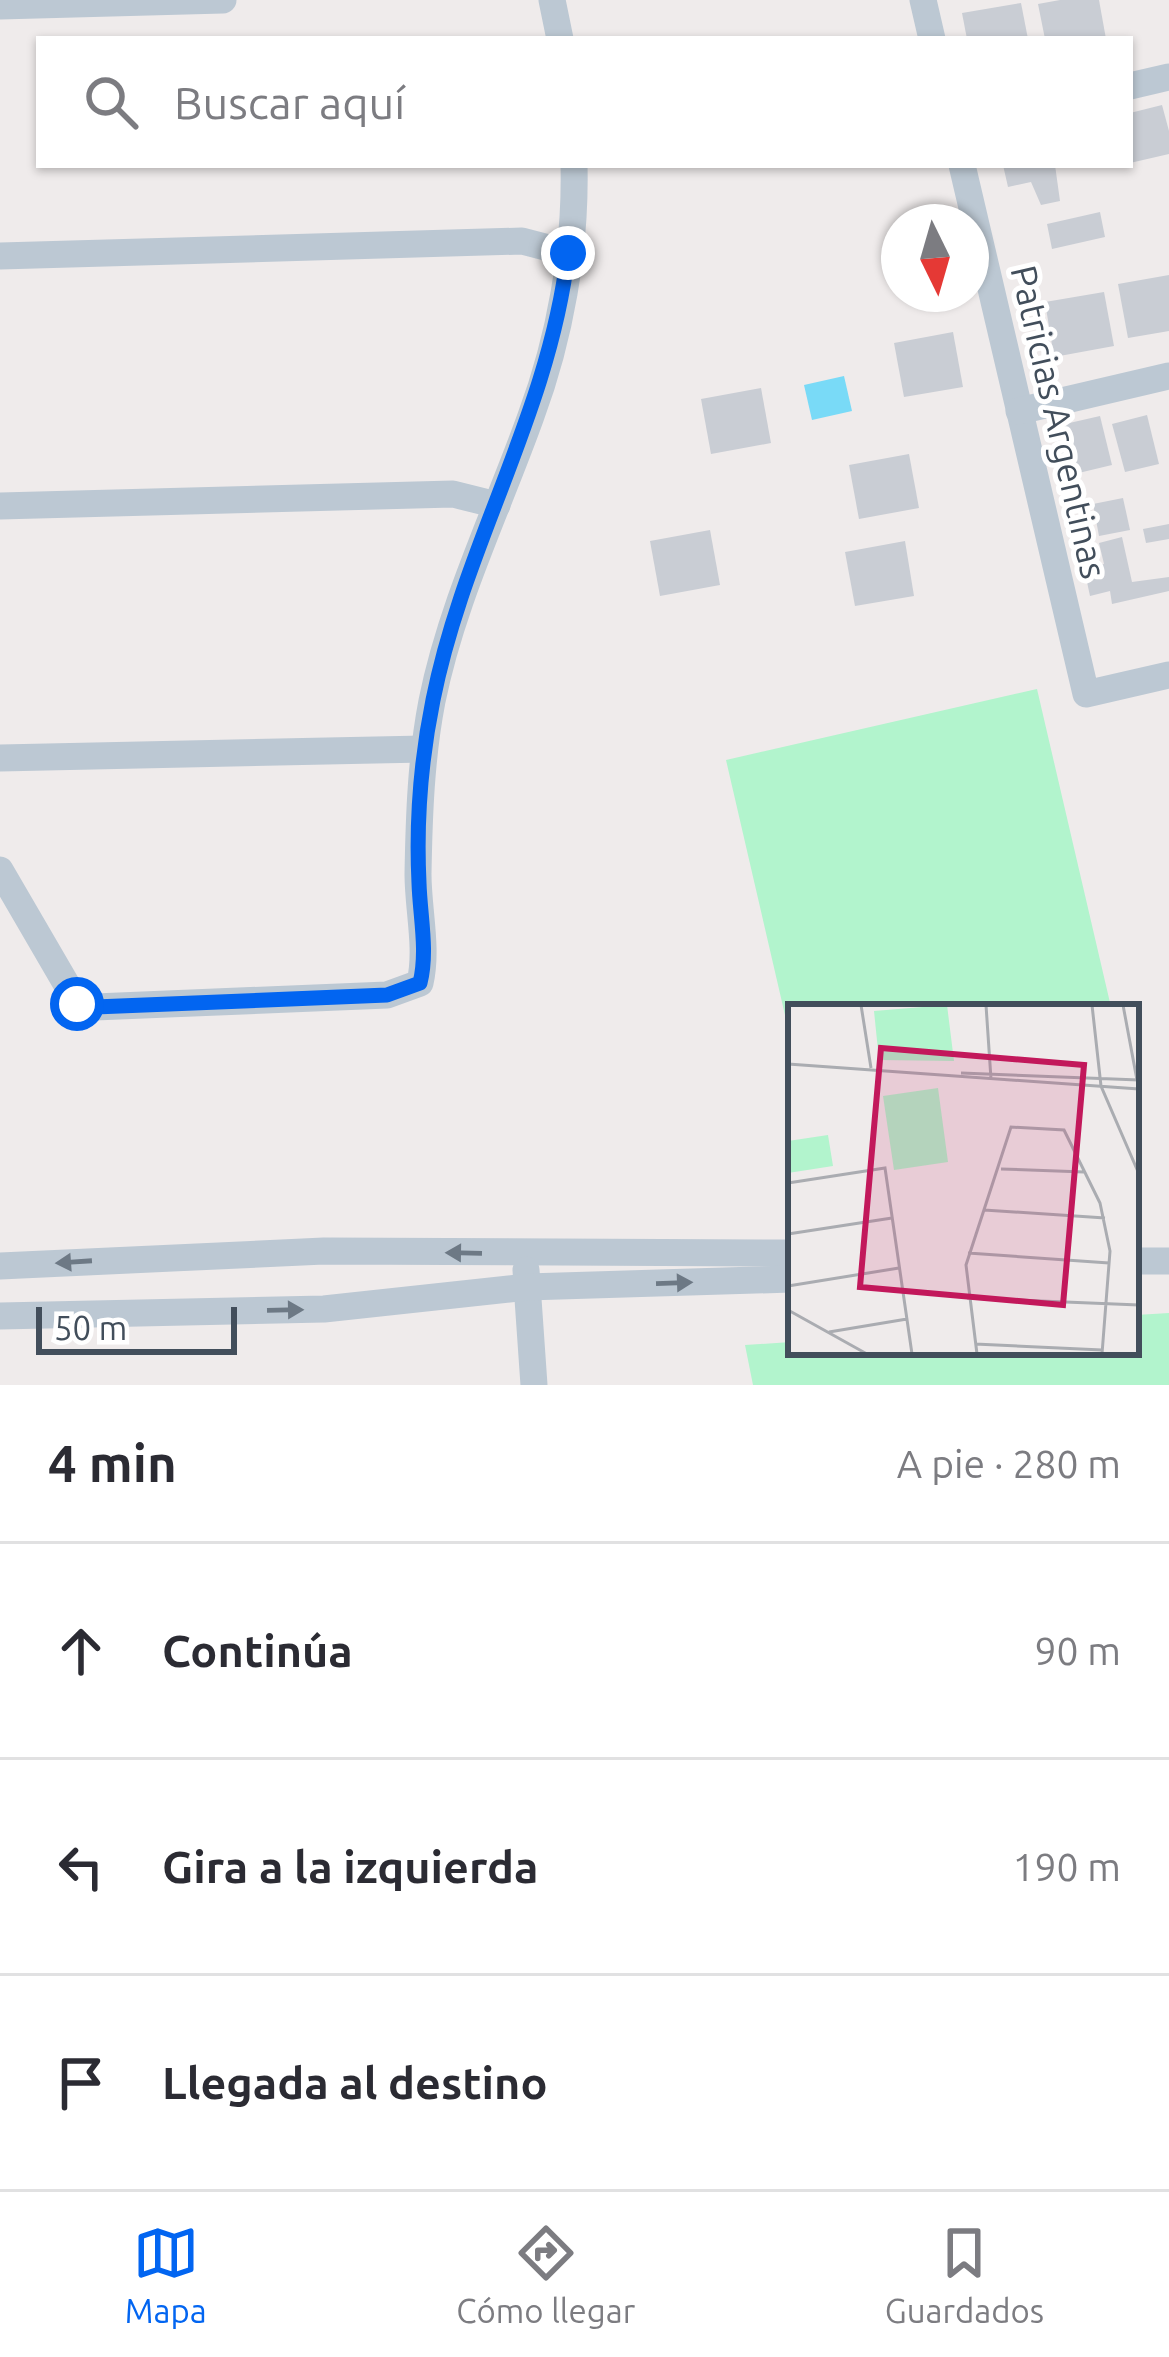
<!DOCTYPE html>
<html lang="es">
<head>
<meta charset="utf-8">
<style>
  body { margin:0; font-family:Ubuntu,sans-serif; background:#f2f2f3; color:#2b2b33 }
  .compass { position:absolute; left:881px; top:204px; width:108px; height:108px; border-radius:50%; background:#fff; box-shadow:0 3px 9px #0004; rotate:175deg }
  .scale { position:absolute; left:36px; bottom:30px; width:201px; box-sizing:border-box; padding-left:12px; border:6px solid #424e5b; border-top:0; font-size:33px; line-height:42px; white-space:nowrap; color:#424e5b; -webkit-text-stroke:9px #fff; paint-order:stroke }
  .stop { position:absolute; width:36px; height:36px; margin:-27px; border:9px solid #0265f1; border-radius:50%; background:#fff }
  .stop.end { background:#0265f1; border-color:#fff; box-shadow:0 3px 12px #0008 }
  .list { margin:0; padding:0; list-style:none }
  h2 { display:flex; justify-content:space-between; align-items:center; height:156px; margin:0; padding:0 48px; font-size:51px }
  h2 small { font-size:39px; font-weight:400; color:#7c7c81 }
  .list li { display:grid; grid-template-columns:78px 1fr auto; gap:36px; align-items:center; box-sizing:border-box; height:216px; padding:0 48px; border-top:3px solid #e1e1e2 }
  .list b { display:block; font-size:45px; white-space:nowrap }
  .list em { font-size:39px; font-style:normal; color:#7c7c81 }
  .icon { flex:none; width:66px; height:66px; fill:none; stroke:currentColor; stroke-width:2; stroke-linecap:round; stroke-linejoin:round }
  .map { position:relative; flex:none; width:1169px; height:1385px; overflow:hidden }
  .search { position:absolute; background:#fff; box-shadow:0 3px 9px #0004; left:36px; right:36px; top:36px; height:132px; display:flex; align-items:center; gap:30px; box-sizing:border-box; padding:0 42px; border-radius:0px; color:#7c7c81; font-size:45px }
  .sheet { height:804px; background:#fff }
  nav { display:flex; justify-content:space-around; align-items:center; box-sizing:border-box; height:168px; border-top:3px solid #e1e1e2; background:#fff; font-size:33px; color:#7c7c81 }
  nav a { display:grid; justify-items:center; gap:6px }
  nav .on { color:#0265f1 }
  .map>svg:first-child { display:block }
  .green { fill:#b2f4cd }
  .water { fill:#79daf7 }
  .building { fill:#c9cdd4 }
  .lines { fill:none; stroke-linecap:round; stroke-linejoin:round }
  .minor { stroke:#bcc8d3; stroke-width:27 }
  .oneway { fill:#6d7985 }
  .route { stroke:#0265f1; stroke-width:15 }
  .labels { text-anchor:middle; stroke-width:10; stroke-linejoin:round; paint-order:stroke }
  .street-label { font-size:36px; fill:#424e5b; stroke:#fff }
  .inset-road { fill:none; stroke:#aaacb1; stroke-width:3 }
  .view { fill:#c2185b; fill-opacity:0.15; stroke:#c2185b; stroke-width:6 }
  .inset-edge { fill:none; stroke:#424e5b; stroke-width:6 }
</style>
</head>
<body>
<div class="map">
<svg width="1169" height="1385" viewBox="0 0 1169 1385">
  <rect width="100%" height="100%" fill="#efebeb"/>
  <g class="green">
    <polygon points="1037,689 1111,1007 791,1007 791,1041 726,760"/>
    <polygon points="1169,1313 1169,1385 753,1385 745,1345 791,1342 791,1352 1136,1352 1136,1315"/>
  </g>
  <polygon class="water" points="844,376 852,411 812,420 804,385"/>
  <g class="building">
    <polygon points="1060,0 1099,0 1106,39 1045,39 1038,4"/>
    <polygon points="1021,3 1028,39 967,39 962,13"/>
    <polygon points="1162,105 1169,131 1169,154 1130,163 1130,113"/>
    <polygon points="1003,165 1055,165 1060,201 1041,205 1031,182 1008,187"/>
    <polygon points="1100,212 1105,237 1052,249 1047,224"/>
    <polygon points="1169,275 1169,331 1128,338 1118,284"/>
    <polygon points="1104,292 1114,346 1054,357 1045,302"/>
    <polygon points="953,332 963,387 904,397 894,343"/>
    <polygon points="761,388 771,443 711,454 701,399"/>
    <polygon points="1147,415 1159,464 1125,472 1112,424"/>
    <polygon points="1100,416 1112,465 1066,476 1057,438 1065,424"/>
    <polygon points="909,454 919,508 859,519 849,465"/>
    <polygon points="1123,498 1130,530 1099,536 1093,504"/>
    <polygon points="1169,524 1169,539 1146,543 1143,529"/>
    <polygon points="710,530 720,585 660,596 650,541"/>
    <polygon points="1122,537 1132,582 1169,577 1169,591 1112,604 1110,591 1090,596 1084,568 1104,564 1099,543"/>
    <polygon points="905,541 914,596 855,606 845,552"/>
  </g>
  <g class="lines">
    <g class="minor">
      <polyline points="552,0 560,39"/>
      <polyline points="923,0 932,39"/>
      <polyline points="0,6 223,0"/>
      <polyline points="1130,86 1169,77"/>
      <polyline points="962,165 1086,694 1169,675"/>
      <polyline points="0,256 522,241 568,253"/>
      <polyline points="1019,411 1169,376"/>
      <polyline points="0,506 453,494 497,505"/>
      <polyline points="0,758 424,749"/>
      <path d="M0,870L78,1004L95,1007L387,995L420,983C428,948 418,910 418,874C419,816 421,758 432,701C452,602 497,511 531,416C560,338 576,249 574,165"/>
      <polyline points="1136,1261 1169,1261"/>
      <polyline points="0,1266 324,1251 791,1253"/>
      <polyline points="526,1270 534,1385"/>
      <polyline points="0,1316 324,1309 527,1287 791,1279"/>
    </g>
  </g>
  <defs><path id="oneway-solid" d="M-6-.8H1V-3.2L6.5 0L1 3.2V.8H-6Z" transform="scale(3)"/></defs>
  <g class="oneway">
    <use href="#oneway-solid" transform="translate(464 1253) rotate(-179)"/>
    <use href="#oneway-solid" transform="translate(74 1262) rotate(176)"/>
    <use href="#oneway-solid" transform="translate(674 1283) rotate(-2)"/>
    <use href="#oneway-solid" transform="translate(285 1310) rotate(-1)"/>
  </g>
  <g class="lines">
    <path class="route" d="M77,1004L95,1007L387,995L420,983C428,951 420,916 419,883C416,822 421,759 433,700C464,544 549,414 568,253"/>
  </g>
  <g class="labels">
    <g class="street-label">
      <text transform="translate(1059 422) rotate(77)" y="13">Patricias Argentinas</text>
    </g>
  </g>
  <g transform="translate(788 1004)">
    <rect width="351" height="351" fill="#efebeb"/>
    <path d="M159,1L166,57L91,56L86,7ZM150,84L160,158L106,166L95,92ZM40,131L45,162L0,169V137Z" fill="#b2f4cd"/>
    <path class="inset-road" d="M73,1L83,64M198,1L203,75M304,1L313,82L351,170M335,1L349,76M0,60L351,85M173,69L351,76M213,165L296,168M0,179L97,164L124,350M196,206L317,214M0,230L104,214M180,249L321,259M0,282L111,264M179,294L351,301M0,306L79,350M41,328L119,315M187,340L314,346M189,350L178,261L223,123L276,126L312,199L322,247L314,350"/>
    <path class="view" d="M93,44L296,61L275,301L72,283Z"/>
    <rect width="351" height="351" class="inset-edge"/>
  </g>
</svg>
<svg class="compass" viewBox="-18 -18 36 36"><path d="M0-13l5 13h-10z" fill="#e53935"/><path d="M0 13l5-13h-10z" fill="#7c7c81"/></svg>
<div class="scale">50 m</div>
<div class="stop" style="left:77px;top:1004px"></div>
<div class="stop end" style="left:568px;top:253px"></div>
<div class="search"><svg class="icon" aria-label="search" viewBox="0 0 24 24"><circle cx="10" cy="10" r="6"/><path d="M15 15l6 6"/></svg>Buscar aquí</div>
</div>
<section class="sheet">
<h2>4 min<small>A pie · 280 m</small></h2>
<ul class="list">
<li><svg class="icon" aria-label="ahead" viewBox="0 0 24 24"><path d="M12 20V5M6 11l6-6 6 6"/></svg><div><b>Continúa</b></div><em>90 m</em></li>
<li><svg class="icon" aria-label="left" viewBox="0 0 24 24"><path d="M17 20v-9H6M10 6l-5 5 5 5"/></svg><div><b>Gira a la izquierda</b></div><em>190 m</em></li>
<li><svg class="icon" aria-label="arrive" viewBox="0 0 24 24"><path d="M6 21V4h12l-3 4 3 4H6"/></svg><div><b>Llegada al destino</b></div></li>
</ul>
</section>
<nav>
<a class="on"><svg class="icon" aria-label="map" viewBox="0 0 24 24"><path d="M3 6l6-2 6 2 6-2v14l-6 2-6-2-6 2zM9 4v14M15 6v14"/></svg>Mapa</a>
<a><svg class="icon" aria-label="directions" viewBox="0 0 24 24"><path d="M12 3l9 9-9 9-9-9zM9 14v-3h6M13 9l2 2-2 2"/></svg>Cómo llegar</a>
<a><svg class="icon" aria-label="saved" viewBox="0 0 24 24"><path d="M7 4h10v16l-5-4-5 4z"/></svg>Guardados</a>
</nav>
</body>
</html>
